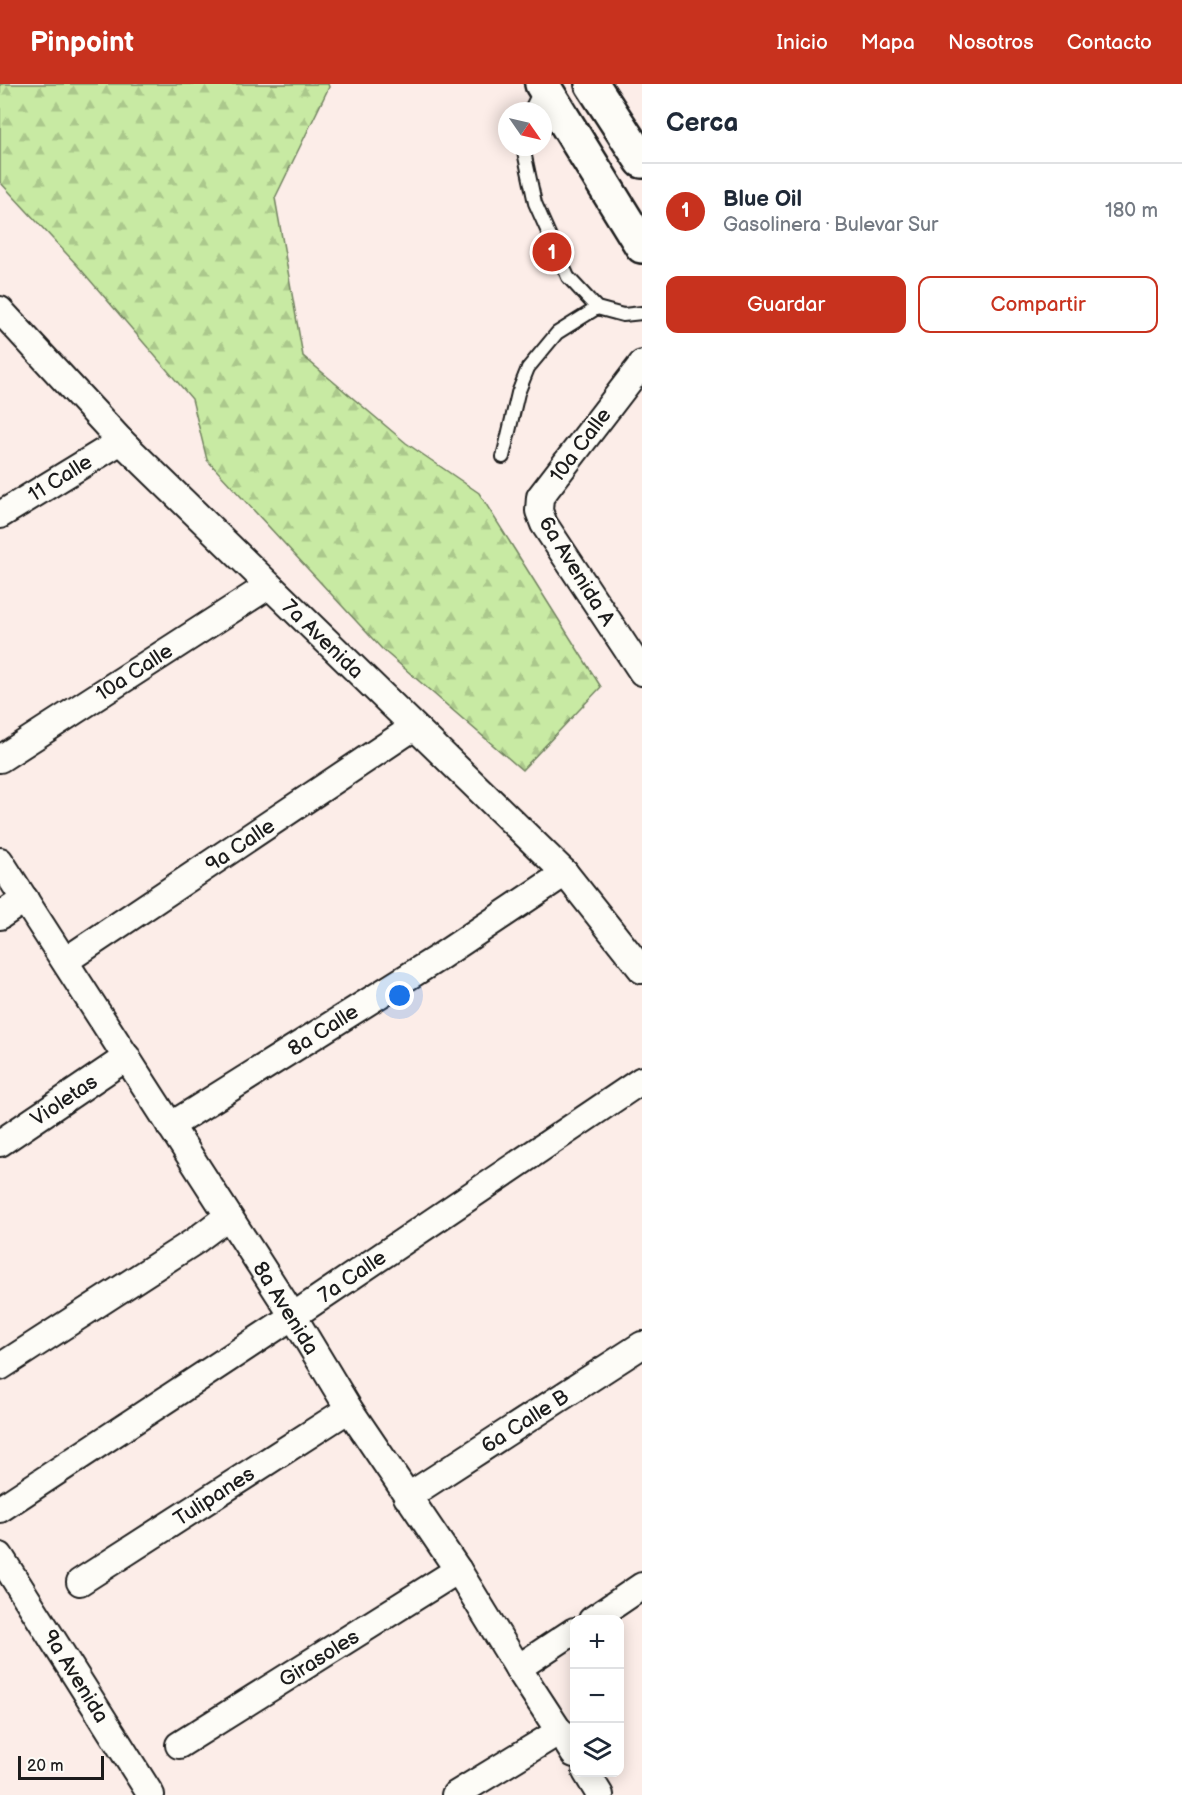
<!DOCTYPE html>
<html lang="es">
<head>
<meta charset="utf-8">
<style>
  body { margin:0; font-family:"Balsamiq Sans",sans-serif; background:#f6f6f7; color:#1f2937 }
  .controls { position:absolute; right:18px; bottom:18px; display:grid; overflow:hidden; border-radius:12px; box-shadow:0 3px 15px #0003 }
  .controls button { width:54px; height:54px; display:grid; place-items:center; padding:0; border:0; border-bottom:2px solid #e0e1e3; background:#fff; color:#1f2937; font:30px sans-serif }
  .compass { position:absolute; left:498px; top:18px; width:54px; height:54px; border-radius:50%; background:#fff; box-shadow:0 3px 15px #0003; rotate:124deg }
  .scale { position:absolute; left:18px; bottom:15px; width:86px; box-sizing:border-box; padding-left:6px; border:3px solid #1c1c1c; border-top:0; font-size:16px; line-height:21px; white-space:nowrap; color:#1c1c1c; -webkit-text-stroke:4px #fdfcf7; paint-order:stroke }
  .you { position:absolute; left:400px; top:912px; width:21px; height:21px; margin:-15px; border:4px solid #fff; border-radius:50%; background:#1a73e8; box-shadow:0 0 0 9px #1a73e833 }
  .badge { display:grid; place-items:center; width:39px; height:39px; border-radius:50%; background:#c8321e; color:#fff; font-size:20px; font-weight:700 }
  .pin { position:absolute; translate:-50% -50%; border:3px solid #fff; box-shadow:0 2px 6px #0006 }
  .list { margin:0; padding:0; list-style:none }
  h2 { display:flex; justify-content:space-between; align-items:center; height:78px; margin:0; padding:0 24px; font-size:26px }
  h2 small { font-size:20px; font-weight:400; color:#747a83 }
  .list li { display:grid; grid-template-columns:39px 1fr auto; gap:18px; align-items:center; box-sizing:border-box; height:96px; padding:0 24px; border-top:2px solid #e0e1e3 }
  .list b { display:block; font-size:22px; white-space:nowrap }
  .list p { margin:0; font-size:20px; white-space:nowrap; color:#747a83 }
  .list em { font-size:20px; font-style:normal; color:#747a83 }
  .actions { display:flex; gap:12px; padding:18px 24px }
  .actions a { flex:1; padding:14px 0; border:2px solid #c8321e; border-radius:12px; text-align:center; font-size:21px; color:#c8321e }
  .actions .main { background:#c8321e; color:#fff }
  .icon { flex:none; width:33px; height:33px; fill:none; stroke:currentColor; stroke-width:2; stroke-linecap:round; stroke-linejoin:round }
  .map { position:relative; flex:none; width:642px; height:1711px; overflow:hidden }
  header { display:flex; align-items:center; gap:36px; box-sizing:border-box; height:84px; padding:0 30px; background:#c8321e; color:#fff }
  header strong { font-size:28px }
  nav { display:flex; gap:33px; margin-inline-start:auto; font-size:21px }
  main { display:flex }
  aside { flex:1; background:#fff }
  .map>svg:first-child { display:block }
  .forest { fill:url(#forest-firs); stroke:#728360; stroke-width:1.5 }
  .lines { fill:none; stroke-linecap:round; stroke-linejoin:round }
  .lane-casing { stroke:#1c1c1c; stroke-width:16 }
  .street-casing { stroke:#1c1c1c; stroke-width:30 }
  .secondary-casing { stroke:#1c1c1c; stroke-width:38 }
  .lane { stroke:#fdfcf7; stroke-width:12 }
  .street { stroke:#fdfcf7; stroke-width:26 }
  .secondary { stroke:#fdfcf7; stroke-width:33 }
  .labels { text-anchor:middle; stroke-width:4.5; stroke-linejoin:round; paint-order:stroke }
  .street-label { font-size:21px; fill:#1c1c1c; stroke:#fdfcf7 }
</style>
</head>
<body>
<header>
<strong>Pinpoint</strong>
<nav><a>Inicio</a><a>Mapa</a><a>Nosotros</a><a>Contacto</a></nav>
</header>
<main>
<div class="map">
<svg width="642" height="1711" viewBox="0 0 642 1711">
  <defs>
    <pattern id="forest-firs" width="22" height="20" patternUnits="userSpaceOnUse" patternTransform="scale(1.5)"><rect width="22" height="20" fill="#c8eaa3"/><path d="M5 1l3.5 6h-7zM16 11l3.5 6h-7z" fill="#abc88c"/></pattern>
  </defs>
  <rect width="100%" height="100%" fill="#fcede8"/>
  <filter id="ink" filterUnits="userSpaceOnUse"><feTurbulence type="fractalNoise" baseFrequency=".0167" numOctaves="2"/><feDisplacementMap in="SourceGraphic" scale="12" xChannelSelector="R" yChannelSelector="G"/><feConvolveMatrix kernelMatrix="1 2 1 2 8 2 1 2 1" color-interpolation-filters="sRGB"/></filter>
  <g filter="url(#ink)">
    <polygon class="forest" points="0,0 328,0 329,3 275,114 303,272 406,359 479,409 601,603 522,686 382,565 207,376 192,315 77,181 0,98"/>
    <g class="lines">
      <defs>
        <g id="lane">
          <polyline points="530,27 541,5"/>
          <polyline points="523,63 535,119 568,193 597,224 623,231 642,229"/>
          <polyline points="503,373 518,309 528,284 557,249 597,224"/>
        </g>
        <g id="street">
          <polyline points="0,226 121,357 565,789 642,886"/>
          <polyline points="642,280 540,413 539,427 544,440 642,588"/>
          <polyline points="0,431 121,357"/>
          <polyline points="0,675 268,502"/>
          <polyline points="0,777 293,1232 349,1325 458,1486 518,1584 574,1670"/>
          <polyline points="0,832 25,815"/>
          <polyline points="65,877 414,643"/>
          <polyline points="170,1042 438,874 565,789"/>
          <polyline points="0,1059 127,973"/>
          <polyline points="0,1283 195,1157 227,1133"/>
          <polyline points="407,1413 642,1261"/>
          <polyline points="0,1425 293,1232 642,996"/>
          <polyline points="0,1472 151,1711"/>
          <polyline points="80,1498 349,1325"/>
          <polyline points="592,1536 642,1502"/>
          <polyline points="518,1584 574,1547"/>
          <polyline points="179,1661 458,1486"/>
          <polyline points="586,1688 600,1711"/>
          <polyline points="455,1711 560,1647"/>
        </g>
        <g id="secondary">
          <polyline points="542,0 642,162"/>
          <polyline points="592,0 642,77"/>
        </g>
      </defs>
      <use href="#lane" class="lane-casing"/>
      <use href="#street" class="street-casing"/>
      <use href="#secondary" class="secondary-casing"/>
      <use href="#lane" class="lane"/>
      <use href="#street" class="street"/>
      <use href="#secondary" class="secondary"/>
    </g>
  </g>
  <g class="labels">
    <g class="street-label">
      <text transform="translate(580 361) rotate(-53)" y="7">10a Calle</text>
      <text transform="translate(60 394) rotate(-32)" y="7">11 Calle</text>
      <text transform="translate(577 487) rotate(58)" y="7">6a Avenida A</text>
      <text transform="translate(323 555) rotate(44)" y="7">7a Avenida</text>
      <text transform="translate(134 588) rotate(-33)" y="7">10a Calle</text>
      <text transform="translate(240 761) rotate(-34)" y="7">9a Calle</text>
      <text transform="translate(323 946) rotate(-32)" y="7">8a Calle</text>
      <text transform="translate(64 1016) rotate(-34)" y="7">Violetas</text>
      <text transform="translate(352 1192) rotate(-34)" y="7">7a Calle</text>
      <text transform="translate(286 1224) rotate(58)" y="7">8a Avenida</text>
      <text transform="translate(525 1337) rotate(-33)" y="7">6a Calle B</text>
      <text transform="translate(214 1412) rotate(-33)" y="7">Tulipanes</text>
      <text transform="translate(319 1574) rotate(-32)" y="7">Girasoles</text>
      <text transform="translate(76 1592) rotate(58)" y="7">9a Avenida</text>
    </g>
  </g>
</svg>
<div class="controls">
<button>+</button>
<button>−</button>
<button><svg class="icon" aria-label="layers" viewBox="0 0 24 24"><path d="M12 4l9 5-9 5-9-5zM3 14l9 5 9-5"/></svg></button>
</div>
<svg class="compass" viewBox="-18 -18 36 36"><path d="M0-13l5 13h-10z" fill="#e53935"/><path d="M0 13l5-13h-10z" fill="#747a83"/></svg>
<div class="scale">20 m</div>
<div class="you"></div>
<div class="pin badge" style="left:552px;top:168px">1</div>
</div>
<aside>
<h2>Cerca<small></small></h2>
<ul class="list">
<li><span class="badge">1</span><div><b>Blue Oil</b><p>Gasolinera · Bulevar Sur</p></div><em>180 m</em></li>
</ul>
<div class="actions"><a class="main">Guardar</a><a>Compartir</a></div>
</aside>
</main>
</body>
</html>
